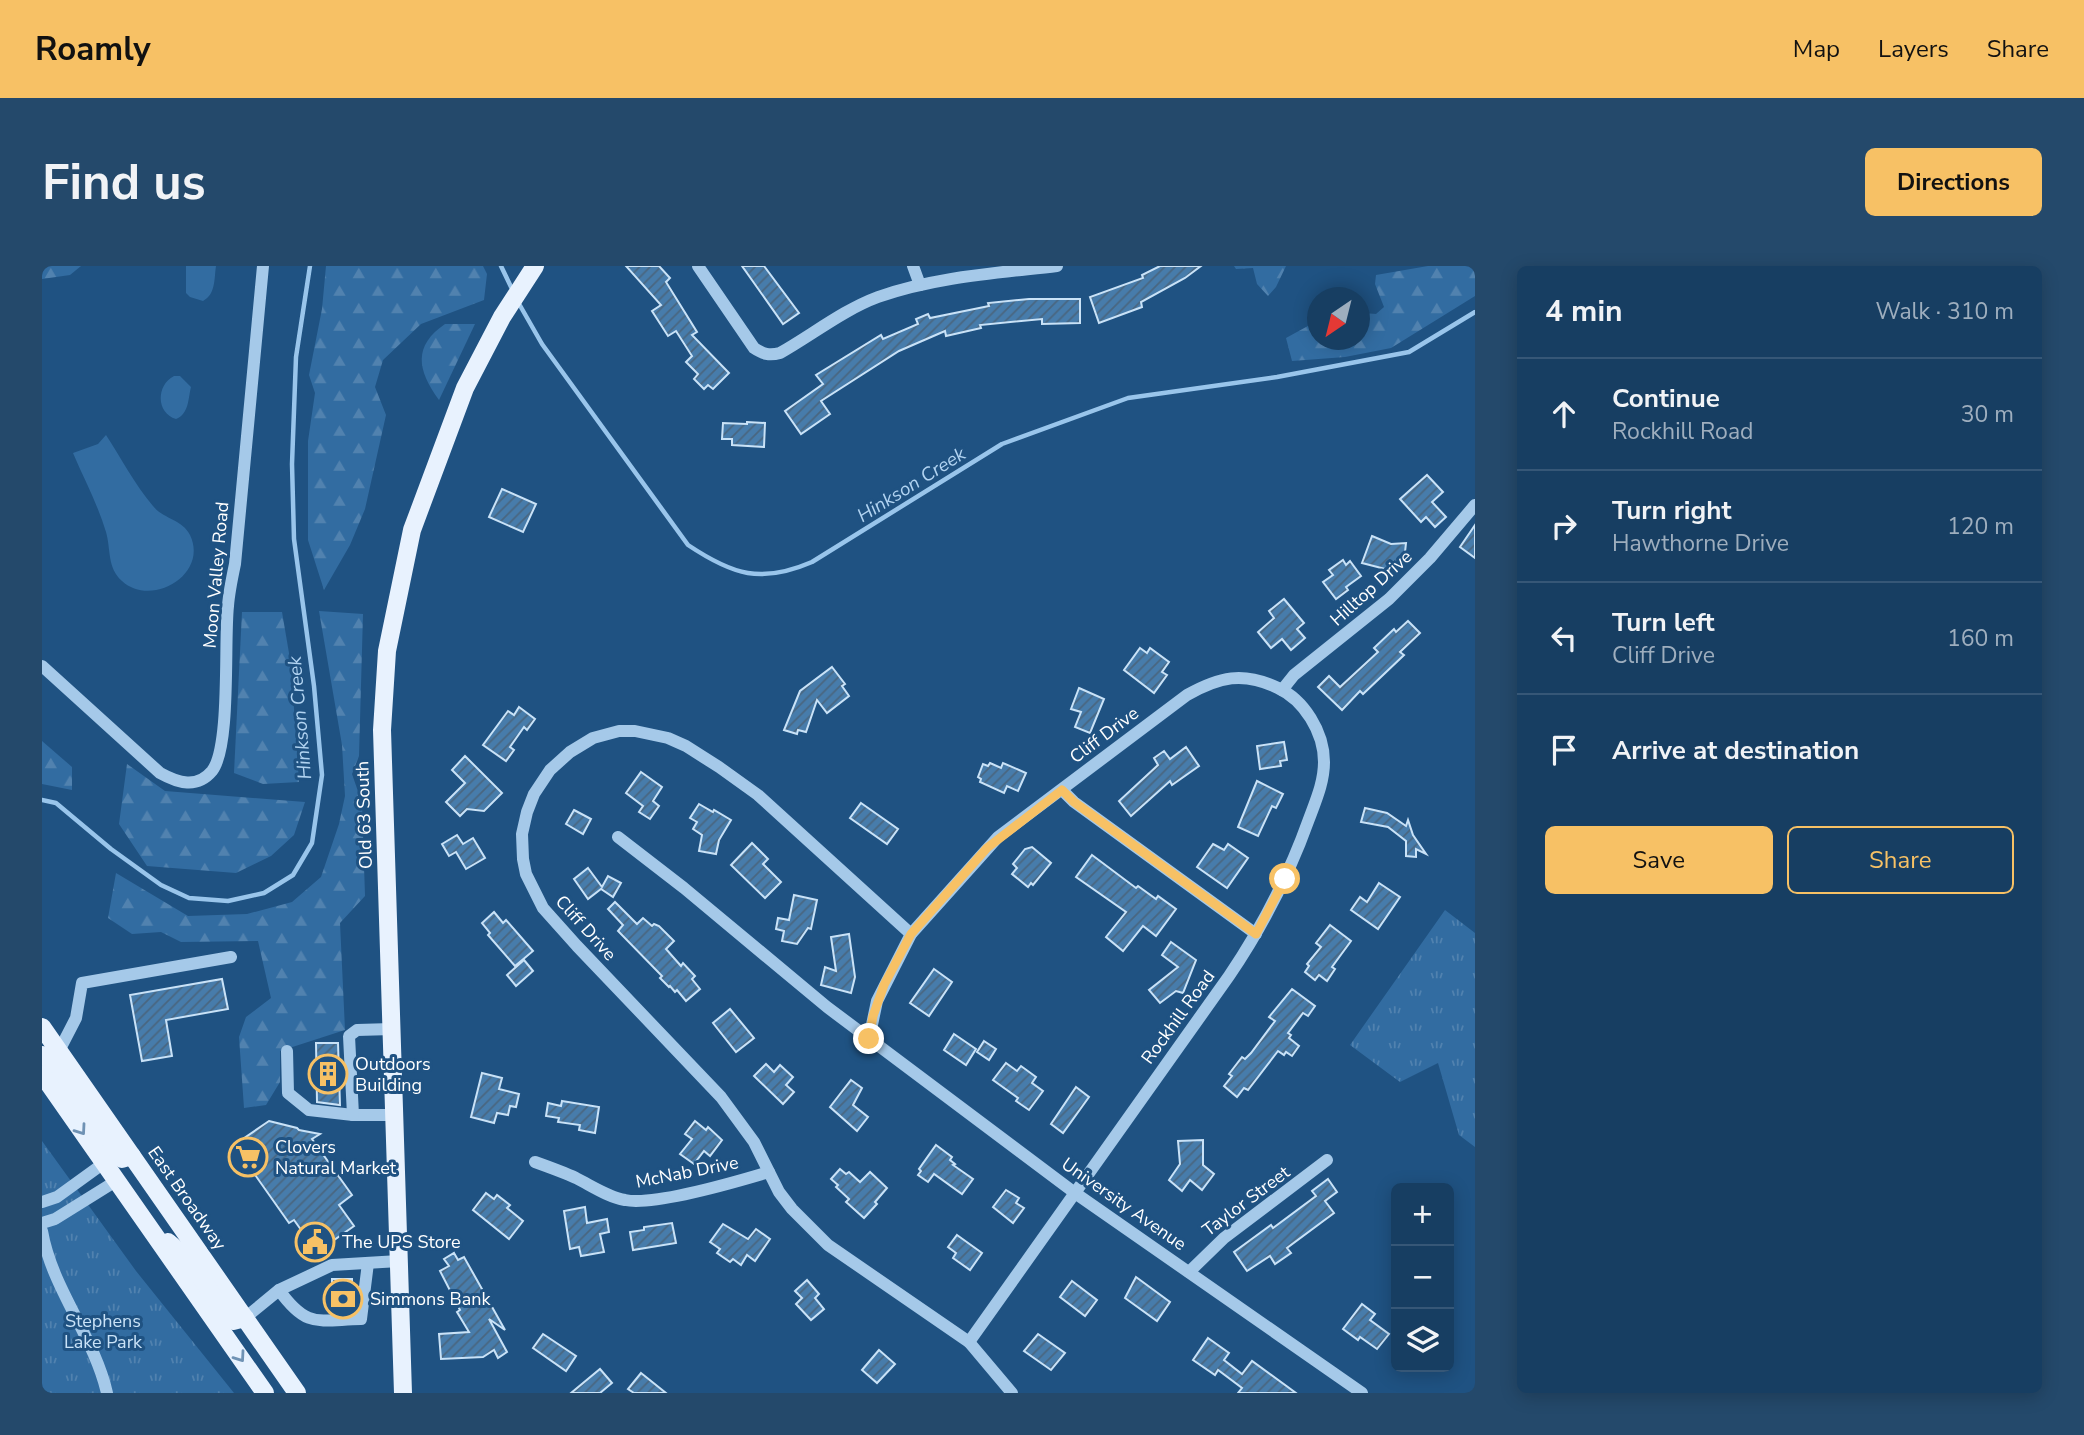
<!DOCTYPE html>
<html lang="en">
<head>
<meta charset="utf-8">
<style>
  body { margin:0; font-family:"Nunito Sans",sans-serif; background:#24496b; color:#f1f3f6 }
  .controls { position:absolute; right:21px; bottom:21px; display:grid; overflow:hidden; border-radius:10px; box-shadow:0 4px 18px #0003 }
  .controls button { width:63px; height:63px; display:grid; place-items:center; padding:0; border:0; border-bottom:2px solid #365777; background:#173e62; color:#f1f3f6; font:35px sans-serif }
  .compass { position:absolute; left:1265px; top:21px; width:63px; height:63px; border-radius:50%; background:#173e62; box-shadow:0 4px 18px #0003; rotate:215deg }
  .stop { position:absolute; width:21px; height:21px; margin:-16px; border:5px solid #f7c165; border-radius:50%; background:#fff }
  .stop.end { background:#f7c165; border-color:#fff; box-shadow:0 2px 7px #0008 }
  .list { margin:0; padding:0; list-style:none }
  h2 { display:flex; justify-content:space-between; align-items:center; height:91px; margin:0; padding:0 28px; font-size:30px }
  h2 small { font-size:23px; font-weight:400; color:#9eaebe }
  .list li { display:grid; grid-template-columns:46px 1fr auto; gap:21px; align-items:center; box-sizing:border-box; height:112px; padding:0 28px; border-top:2px solid #365777 }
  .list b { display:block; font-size:26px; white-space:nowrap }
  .list p { margin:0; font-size:23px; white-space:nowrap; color:#9eaebe }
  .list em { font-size:23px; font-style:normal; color:#9eaebe }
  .actions { display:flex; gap:14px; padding:21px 28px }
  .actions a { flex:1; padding:16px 0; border:2px solid #f7c165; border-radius:10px; text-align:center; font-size:24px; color:#f7c165 }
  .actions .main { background:#f7c165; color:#111 }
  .icon { flex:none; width:38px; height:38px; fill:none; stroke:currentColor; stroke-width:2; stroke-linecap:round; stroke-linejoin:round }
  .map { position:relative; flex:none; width:1433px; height:1127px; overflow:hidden; border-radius:10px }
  header { display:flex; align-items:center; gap:42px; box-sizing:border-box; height:98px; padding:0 35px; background:#f7c165; color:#111 }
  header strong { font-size:33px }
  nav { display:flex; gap:38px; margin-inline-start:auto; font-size:24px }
  .intro { display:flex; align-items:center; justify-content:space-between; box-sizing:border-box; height:168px; padding:0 42px }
  h1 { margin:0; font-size:49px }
  .button { padding:18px 32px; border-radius:10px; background:#f7c165; color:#111; font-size:24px; font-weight:700 }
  main { display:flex; gap:42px; padding:0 42px }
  aside { flex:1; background:#173e62; border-radius:10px; box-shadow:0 4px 18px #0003 }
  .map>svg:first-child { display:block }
  .green { fill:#326ca1 }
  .forest { fill:url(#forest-firs) }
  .park { fill:url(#park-tufts) }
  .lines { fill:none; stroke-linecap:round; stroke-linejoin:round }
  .stream { stroke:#99c5eb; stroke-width:4.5 }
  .building { fill:url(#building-hatch); stroke:#c9e2f7; stroke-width:2 }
  .minor { stroke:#a5c9e9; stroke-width:12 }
  .major { stroke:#e8f2fe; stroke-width:18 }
  .oneway { stroke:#6f92b4 }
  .route { stroke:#f7c165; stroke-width:9 }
  .labels { text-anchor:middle; stroke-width:6; stroke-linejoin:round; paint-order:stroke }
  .street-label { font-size:18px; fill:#fff; stroke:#1f5282 }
  .poi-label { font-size:18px; fill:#fff; stroke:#1f5282; text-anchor:start }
  .park-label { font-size:18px; fill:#c9e2f7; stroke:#1f5282 }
  .water-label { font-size:19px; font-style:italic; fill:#b1d3f1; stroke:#1f5282 }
</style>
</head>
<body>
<header>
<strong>Roamly</strong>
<nav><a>Map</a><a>Layers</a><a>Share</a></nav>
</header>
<div class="intro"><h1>Find us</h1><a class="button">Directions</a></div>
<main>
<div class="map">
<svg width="1433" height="1127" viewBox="0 0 1433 1127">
  <defs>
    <pattern id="forest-firs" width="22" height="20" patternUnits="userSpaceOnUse" patternTransform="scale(1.75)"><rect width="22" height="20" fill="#326ca1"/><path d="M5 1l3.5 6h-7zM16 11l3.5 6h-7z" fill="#5182af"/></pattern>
    <pattern id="park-tufts" width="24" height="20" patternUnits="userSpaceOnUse" patternTransform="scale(1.75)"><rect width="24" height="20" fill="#326ca1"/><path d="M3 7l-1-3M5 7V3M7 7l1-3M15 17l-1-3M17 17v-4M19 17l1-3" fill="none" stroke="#5182af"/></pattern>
    <pattern id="building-hatch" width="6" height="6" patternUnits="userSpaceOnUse" patternTransform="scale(1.75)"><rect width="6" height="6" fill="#477cab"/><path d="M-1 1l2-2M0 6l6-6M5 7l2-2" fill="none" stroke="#496680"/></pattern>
  </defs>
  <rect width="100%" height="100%" fill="#1f5282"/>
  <g class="green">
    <path d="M144,0H174C172,13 174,28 161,35L148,31L144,27Z"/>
    <path d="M132,110H138L149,121C146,133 147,148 134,153C114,147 114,119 132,110Z"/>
    <path d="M64,169C79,192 93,219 111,240C121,253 140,253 148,269C167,309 109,342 80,315C65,302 69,283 64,266C56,239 42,213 31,187L56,178Z"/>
  </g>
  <g class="forest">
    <polygon points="0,0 39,0 28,9 0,13"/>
    <polygon points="284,0 441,0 445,8 442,34 379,58 341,94 333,121 344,149 323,243 308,279 282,324 266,274 266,175 273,127 267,109 280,43"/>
    <polygon points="1192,0 1244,0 1234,21 1226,30 1215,18 1211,2 1194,3"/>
    <polygon points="1386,0 1433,0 1433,30 1349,82 1303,91 1250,95 1244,72 1275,55 1276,74 1318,74 1318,43 1321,47 1334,48 1342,41 1333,18 1334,9"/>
    <path d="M403,58H433L397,134C375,104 371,80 403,58Z"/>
    <polygon points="277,345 321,348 317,490 310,508 320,537 323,630 298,657 303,764 238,785 238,816 224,839 202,842 197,771 204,751 229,732 216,675 139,676 119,666 90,668 66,652 74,607 146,650 205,648 250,636 279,611 297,558 303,530 300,479"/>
    <polygon points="200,346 240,346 249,399 257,516 221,518 192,507"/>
    <polygon points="0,475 30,501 30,524 0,518"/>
    <polygon points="85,498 123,525 263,536 252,569 229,590 194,607 105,600 77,558"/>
  </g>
  <g class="park">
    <polygon points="1403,644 1433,667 1433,881 1417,869 1396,797 1358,816 1308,779"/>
    <polygon points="0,875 94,1005 192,1127 0,1127"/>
  </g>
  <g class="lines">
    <g class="stream">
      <polyline points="459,0 471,25"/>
      <path d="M476,36L500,78L646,279C691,309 719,318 770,296L960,178L1086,132L1235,111L1367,86L1433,46"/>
      <polyline points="0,534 14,537 69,583 119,619 147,632 186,635 222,627 251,609 270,577 280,509 272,420 252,273 250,198 254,91 268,0"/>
    </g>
  </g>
  <g class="building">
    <polygon points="584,0 617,0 628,12 624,16 655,66 650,69 687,107 671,123 666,119 662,123 652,113 656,108 644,96 650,90 634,65 626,70 610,45 619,39"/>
    <polygon points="700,0 722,0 757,47 741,58"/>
    <polygon points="1118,0 1159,0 1143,12 1099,36 1100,41 1057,57 1048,31 1101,12 1100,9"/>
    <polygon points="987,33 1038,33 1038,57 1000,58 1000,53 938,59 939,62 904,70 903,65 857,85 779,135 788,148 759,168 743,145 781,118 774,109 839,69 841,73 876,58 874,53 886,48 888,52 947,40 946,37"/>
    <polygon points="705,156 723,157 722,181 690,179 690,173 680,173 681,157 705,158"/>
    <polygon points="1385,209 1401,226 1390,236 1404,251 1393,261 1384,251 1379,256 1358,233"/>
    <polygon points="460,223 494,238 481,266 447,251"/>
    <polygon points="1433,259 1433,292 1418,281"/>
    <polygon points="1330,270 1349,278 1364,277 1362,295 1352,295 1351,305 1320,297"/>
    <polygon points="1301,294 1304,299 1308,295 1319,310 1304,321 1306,324 1294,333 1281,316 1291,309 1287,304"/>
    <polygon points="1242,333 1262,357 1255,363 1263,372 1249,384 1240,373 1229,382 1216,366 1232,352 1227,345"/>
    <polygon points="1366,355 1378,367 1358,386 1362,389 1321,428 1318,425 1300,444 1276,421 1287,410 1298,421 1336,386 1332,382 1352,363 1354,366"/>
    <polygon points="1098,382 1105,387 1108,382 1127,396 1120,406 1125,409 1112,427 1082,404"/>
    <polygon points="790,401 803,418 800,420 807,430 785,447 775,434 764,466 756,464 755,468 742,464 758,425"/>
    <polygon points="1037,422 1062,433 1048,467 1033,461 1039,446 1029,443"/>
    <polygon points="477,441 493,453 485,464 482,461 468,481 472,484 464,495 441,479 466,445 472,449"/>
    <polygon points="1242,476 1245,494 1238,495 1239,500 1218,503 1215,480"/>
    <polygon points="1144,481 1157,500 1130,519 1128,515 1089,550 1077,535 1116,499 1112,492 1122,485 1128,493"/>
    <polygon points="423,490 460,527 442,545 425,543 418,550 404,536 423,517 410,504"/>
    <polygon points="948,497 959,502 961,497 984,507 976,525 965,520 962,527 938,516 939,513 936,511 941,498 946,500"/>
    <polygon points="599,506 620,521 611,535 617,540 608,553 597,546 601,540 584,527"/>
    <polygon points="1215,515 1241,528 1234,542 1230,540 1216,570 1196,561"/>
    <polygon points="819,537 856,563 845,578 808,552"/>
    <polygon points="657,538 671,546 672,544 689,554 677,574 674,588 657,585 660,569 651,563 655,556 648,552"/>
    <polygon points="1323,542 1345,547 1364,560 1366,554 1371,569 1384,588 1374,583 1374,591 1364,590 1364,575 1346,561 1319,556"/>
    <polygon points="532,544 549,553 541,568 524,558"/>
    <polygon points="415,569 421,578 431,572 443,592 424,603 414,586 407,590 400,578"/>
    <polygon points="710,577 726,593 721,598 739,616 723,632 689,599"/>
    <polygon points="1171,578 1182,584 1186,578 1206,592 1185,622 1155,601"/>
    <polygon points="990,581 1009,597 991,619 989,617 986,621 970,608 975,602 971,598 983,583"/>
    <polygon points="1050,589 1094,622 1096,620 1114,633 1116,630 1134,643 1114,670 1101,660 1081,685 1064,671 1084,646 1034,611"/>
    <polygon points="546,602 560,621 566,610 579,617 571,631 559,623 546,633 532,613"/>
    <polygon points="1337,617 1358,631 1336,663 1309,644 1318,631 1325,636"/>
    <polygon points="752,629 775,634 769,663 766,662 755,678 740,675 742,665 734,663 736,652 747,654"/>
    <polygon points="573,636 595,658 601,652 610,660 612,658 617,660 632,675 624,683 639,700 641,697 653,710 650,713 658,723 644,735 635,724 633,726 628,720 627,721 618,712 620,710 576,665 581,659 566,643"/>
    <polygon points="452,646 461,657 464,654 491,685 473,700 446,669 448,667 440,657"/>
    <polygon points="1288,659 1309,675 1290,701 1293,703 1285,715 1277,709 1273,714 1263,706 1267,700 1265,698 1279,681 1274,677"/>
    <polygon points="807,668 813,711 809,727 779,719 783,701 794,705 789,671"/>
    <polygon points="1129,676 1154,694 1141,727 1134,725 1118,737 1107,724 1136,701 1120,689"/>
    <polygon points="482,694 491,705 474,720 465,709"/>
    <polygon points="892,703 910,716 887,750 868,737"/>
    <polygon points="180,713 186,743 124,754 130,790 100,795 88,729"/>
    <polygon points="1250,723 1273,740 1266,750 1261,747 1246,767 1249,769 1247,772 1257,780 1250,790 1244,786 1242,789 1236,785 1206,824 1202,822 1195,831 1182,820 1190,810 1187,808 1200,791 1203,793 1209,787 1233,755 1227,751"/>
    <polygon points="688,743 712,772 694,786 671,757"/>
    <polygon points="912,768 934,783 924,799 902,784"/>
    <polygon points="942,775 954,783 947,794 935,786"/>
    <polygon points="274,777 296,777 298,839 275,836"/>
    <polygon points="964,797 975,805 979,800 994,811 990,817 1001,825 987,844 974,835 976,832 951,814"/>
    <polygon points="724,798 732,806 738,799 751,811 744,819 752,826 741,838 712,810"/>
    <polygon points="440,807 460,812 457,823 477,828 474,841 468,840 466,849 455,847 452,857 429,851"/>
    <polygon points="809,814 820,822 811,839 826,851 815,865 788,841"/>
    <polygon points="1034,821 1047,831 1021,867 1009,858"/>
    <polygon points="520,835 557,841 553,867 537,864 538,859 516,856 517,852 504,850 506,837 519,840"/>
    <polygon points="227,855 255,862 257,864 278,868 270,873 310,929 297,939 312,960 275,986 252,954 247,957 192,879"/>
    <polygon points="653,855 664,864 666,861 680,874 668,890 662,885 652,898 638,888 650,873 643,868"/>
    <polygon points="1161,874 1161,899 1172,908 1160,924 1148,914 1140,925 1127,914 1138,898 1136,875"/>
    <polygon points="894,879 910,891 908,894 913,898 911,899 931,913 920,928 892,908 886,916 876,909 879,905 877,903"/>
    <polygon points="798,903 804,908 807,906 818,916 828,906 845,922 833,936 835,938 822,952 804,936 807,933 794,921 796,919 789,913"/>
    <polygon points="1286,913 1295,926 1283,935 1292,947 1245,982 1249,987 1233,998 1228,990 1205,1005 1192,986 1229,959 1231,962 1274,930 1270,925"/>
    <polygon points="964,924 977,932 974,937 982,942 971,957 951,941"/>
    <polygon points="444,927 452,933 455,929 468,939 465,942 481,955 467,973 431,944"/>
    <polygon points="543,941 545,957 565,953 567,966 558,968 562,986 539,990 537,981 528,983 522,945"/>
    <polygon points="630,957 634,977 591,984 588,966 602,964 602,961"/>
    <polygon points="681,958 706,973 714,963 728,973 713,995 705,989 699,999 691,993 688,996 675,987 678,983 668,976"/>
    <polygon points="915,969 940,987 928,1004 911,992 914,987 906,981"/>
    <polygon points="412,987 416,994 422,991 463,1064 447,1053 465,1086 456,1092 452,1084 441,1091 399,1093 397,1068 427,1066 415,1046 418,1044 398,1005 407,1000 402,993"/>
    <polygon points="1094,1011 1128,1036 1115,1055 1083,1032"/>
    <polygon points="290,1013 310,1013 310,1021 314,1023 312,1040 287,1043 286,1026 290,1026"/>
    <polygon points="765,1014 777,1028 773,1032 782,1043 769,1054 754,1038 760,1032 753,1025"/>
    <polygon points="1030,1015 1055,1034 1043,1050 1018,1031"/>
    <polygon points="1320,1038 1333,1048 1328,1054 1347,1068 1335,1083 1318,1071 1316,1074 1301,1063"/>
    <polygon points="501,1068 534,1090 524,1105 491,1082"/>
    <polygon points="996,1068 1023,1087 1009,1104 982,1085"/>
    <polygon points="1166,1072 1187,1087 1182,1094 1200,1108 1210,1095 1254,1127 1196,1127 1200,1122 1176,1104 1173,1109 1151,1094"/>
    <polygon points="837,1084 853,1098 835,1117 820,1104"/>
    <polygon points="558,1103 570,1117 558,1127 529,1127"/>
    <polygon points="599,1107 624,1127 592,1127 586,1123"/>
  </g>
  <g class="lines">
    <g class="minor">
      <path d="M656,0L712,82C721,88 727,90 738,87C770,69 801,44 836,31C893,11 955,7 1015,0"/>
      <polyline points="871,0 878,19"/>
      <path d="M0,400L118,507C136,517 155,523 170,505C189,481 182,375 186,340C187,326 190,312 193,298L221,0"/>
      <polyline points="1240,424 1252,409 1347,333 1388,292 1433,239"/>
      <polyline points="1020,524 1032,536 1214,668"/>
      <polyline points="576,571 642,622 785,741 1033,927 1320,1127"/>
      <path d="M869,668L956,571L1145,429C1177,411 1201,405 1236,422C1262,434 1282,466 1282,496C1282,516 1274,534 1267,553C1247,609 1221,660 1187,710L927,1076"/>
      <polyline points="827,773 835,735 869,668 716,529 677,501 644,480 626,472 593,465 577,465 551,472 528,486 508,504 492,528 485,546 480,568 481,593 484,608 501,642 535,680 679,831 712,876 737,926 750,943 786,979 927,1076 970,1127"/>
      <polyline points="17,785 34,752 40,717 189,691"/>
      <polyline points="245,785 246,827 267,844 311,849 352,849"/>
      <polyline points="311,849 307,770 315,764 350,763"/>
      <path d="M493,896C507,901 521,906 534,912C550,920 566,931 583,934C611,940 697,915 727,906"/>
      <polyline points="0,936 15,931 62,897"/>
      <polyline points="0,957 13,953 74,915"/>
      <path d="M0,965C10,1023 52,1070 65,1127"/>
      <polyline points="1147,1006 1182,972 1285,894"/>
      <path d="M237,1024C265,1063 276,1054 319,1053L326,997"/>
      <polyline points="203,1052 237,1024 290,999 357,995"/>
    </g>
    <g class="major">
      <polyline points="0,761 255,1127"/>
      <polyline points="0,789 8,794 73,888 80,893 90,890"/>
      <polyline points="0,808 223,1127"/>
      <polyline points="126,976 147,994 182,1046 191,1055 203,1052"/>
      <polyline points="361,1127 340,464 345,385 370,264 423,122 460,51 493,0"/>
    </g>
  </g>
  <defs><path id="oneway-chevron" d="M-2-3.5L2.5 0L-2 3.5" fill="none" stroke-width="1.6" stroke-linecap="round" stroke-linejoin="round" transform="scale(1.75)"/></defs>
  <g class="oneway">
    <use href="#oneway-chevron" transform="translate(39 864) rotate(55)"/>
    <use href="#oneway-chevron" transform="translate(198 1091) rotate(55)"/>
  </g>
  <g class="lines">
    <polyline class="route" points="827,773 831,750 842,719 869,668 945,582 1020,524 1032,536 1214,668 1243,613"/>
  </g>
  <defs>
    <symbol id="building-ring" viewBox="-11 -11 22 22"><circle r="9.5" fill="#1f5282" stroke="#f7c165" stroke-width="1.5"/><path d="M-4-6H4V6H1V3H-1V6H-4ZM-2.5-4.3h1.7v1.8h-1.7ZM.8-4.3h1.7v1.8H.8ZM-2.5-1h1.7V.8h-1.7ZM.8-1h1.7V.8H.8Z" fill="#f7c165"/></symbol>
    <symbol id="supermarket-ring" viewBox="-11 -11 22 22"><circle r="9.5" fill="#1f5282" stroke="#f7c165" stroke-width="1.5"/><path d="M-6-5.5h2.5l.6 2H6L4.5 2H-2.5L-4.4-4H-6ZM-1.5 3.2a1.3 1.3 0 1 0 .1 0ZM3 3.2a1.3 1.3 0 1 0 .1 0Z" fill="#f7c165"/></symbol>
    <symbol id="civic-ring" viewBox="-11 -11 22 22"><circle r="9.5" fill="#1f5282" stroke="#f7c165" stroke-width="1.5"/><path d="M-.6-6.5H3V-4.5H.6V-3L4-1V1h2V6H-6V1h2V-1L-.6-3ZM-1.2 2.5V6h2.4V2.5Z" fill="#f7c165"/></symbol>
    <symbol id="bank-ring" viewBox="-11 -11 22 22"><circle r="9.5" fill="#1f5282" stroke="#f7c165" stroke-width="1.5"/><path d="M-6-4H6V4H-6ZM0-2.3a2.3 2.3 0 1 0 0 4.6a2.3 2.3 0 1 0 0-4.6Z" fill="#f7c165"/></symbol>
  </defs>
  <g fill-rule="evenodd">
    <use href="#building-ring" x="264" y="786" width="44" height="44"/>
    <use href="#supermarket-ring" x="184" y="869" width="44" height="44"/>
    <use href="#civic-ring" x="251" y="954" width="44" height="44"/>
    <use href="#bank-ring" x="279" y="1011" width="44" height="44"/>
  </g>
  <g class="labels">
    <g class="street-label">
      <text transform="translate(174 309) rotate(-85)" y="6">Moon Valley Road</text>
      <text transform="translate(1329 322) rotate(-42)" y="6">Hilltop Drive</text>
      <text transform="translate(1062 469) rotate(-37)" y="6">Cliff Drive</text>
      <text transform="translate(322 549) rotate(-92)" y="6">Old 63 South</text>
      <text transform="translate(544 662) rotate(48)" y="6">Cliff Drive</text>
      <text transform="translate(1136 751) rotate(-54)" y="6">Rockhill Road</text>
      <text transform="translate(645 906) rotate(-11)" y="6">McNab Drive</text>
      <text transform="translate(145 932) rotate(55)" y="6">East Broadway</text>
      <text transform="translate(1204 935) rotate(-37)" y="6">Taylor Street</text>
      <text transform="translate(1082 938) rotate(35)" y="6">University Avenue</text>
    </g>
    <g class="poi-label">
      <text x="313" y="804">Outdoors<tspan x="313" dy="21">Building</tspan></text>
      <text x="233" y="887">Clovers<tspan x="233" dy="21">Natural Market</tspan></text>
      <text x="300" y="982">The UPS Store</text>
      <text x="328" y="1039">Simmons Bank</text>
    </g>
    <g class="park-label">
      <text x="61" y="1061">Stephens<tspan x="61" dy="21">Lake Park</tspan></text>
    </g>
    <g class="water-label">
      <text transform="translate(869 218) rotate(-32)" y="7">Hinkson Creek</text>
      <text transform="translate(257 452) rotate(-95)" y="7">Hinkson Creek</text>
    </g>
  </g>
</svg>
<div class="controls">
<button>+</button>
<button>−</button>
<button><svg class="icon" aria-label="layers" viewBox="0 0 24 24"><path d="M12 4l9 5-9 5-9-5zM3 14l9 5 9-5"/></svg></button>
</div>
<svg class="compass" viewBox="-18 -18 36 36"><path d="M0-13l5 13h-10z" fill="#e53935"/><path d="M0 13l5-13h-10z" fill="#9eaebe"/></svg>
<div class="stop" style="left:1243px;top:613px"></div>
<div class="stop end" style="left:827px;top:773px"></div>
</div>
<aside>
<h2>4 min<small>Walk · 310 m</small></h2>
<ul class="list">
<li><svg class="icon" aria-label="ahead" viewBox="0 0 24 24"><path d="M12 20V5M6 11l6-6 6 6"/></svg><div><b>Continue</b><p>Rockhill Road</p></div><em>30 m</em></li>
<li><svg class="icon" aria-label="right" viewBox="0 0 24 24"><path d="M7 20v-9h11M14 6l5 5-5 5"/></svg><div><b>Turn right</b><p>Hawthorne Drive</p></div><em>120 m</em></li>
<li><svg class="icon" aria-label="left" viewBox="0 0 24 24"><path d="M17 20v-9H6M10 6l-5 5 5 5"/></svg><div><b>Turn left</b><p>Cliff Drive</p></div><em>160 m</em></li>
<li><svg class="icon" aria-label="arrive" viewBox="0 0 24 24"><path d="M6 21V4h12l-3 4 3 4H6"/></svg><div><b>Arrive at destination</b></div></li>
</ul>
<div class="actions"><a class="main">Save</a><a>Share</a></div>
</aside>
</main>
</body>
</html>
